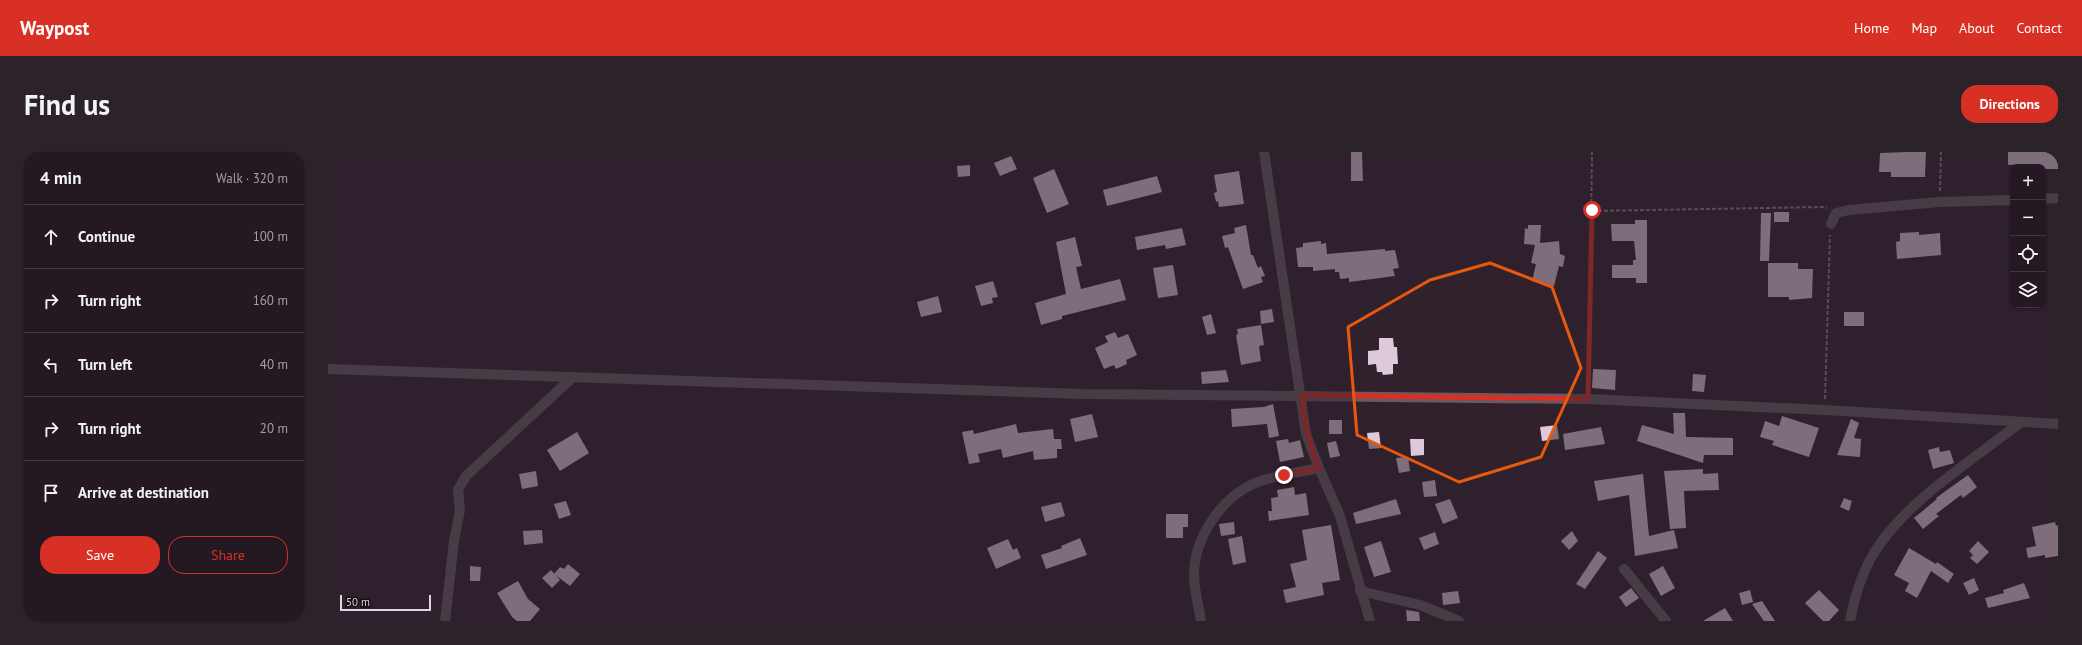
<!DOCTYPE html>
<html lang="en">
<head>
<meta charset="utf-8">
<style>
  body { margin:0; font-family:"PT Sans",sans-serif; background:#2c222a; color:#f1f3f6 }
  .controls { position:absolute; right:12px; top:12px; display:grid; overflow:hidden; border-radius:8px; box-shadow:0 1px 3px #0004 }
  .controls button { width:36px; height:36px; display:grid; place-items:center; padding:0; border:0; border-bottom:1px solid #413840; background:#241922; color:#f1f3f6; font:20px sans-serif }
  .scale { position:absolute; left:12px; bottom:10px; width:91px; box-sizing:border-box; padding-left:4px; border:2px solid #dfd5dd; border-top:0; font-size:11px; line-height:14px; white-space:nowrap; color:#dfd5dd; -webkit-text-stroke:3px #140d13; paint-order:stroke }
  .stop { position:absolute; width:12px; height:12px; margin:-9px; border:3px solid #d93025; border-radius:50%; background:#fff }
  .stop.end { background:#d93025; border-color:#fff; box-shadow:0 1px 4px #0008 }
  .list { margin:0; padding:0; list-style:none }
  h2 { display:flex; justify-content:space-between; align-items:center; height:52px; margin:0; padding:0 16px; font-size:17px }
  h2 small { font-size:13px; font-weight:400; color:#a3a0a5 }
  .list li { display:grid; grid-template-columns:26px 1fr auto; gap:12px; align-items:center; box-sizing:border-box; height:64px; padding:0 16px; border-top:1px solid #413840 }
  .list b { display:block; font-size:15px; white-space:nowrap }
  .list em { font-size:13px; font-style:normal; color:#a3a0a5 }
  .actions { display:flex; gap:8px; padding:12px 16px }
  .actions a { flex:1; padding:9px 0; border:1px solid #d93025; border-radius:16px; text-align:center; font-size:14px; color:#d93025 }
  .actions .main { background:#d93025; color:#fff }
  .icon { flex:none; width:22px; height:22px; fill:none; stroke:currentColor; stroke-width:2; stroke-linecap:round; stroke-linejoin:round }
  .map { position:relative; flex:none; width:1730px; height:469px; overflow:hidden; border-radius:16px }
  header { display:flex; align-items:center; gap:24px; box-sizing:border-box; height:56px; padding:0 20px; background:#d93025; color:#fff }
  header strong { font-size:19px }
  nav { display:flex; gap:22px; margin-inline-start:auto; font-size:14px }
  .intro { display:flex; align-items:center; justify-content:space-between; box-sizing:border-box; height:96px; padding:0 24px }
  h1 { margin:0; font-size:28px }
  .button { padding:10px 18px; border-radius:16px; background:#d93025; color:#fff; font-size:14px; font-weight:700 }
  main { display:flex; gap:24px; padding:0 24px }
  aside { flex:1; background:#241922; border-radius:16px; box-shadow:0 1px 3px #0004 }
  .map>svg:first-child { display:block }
  .building { fill:#ddc9d9 }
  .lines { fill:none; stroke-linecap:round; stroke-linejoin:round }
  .path { stroke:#8a7e88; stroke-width:2; stroke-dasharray:4 2; stroke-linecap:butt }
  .minor { stroke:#645c63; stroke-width:10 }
  .route { stroke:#d93025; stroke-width:5 }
  .marked { fill:none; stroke:#e8590c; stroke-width:3; stroke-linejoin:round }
</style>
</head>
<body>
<header>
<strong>Waypost</strong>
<nav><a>Home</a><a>Map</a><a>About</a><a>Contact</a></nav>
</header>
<div class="intro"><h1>Find us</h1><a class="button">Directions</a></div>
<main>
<aside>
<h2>4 min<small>Walk · 320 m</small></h2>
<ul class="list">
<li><svg class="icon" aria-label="ahead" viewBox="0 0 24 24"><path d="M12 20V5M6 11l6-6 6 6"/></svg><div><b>Continue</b></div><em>100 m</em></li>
<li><svg class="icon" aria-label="right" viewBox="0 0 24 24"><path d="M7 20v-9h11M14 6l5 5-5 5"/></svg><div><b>Turn right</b></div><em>160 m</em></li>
<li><svg class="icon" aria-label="left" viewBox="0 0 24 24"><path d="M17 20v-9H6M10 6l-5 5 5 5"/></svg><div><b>Turn left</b></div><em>40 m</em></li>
<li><svg class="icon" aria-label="right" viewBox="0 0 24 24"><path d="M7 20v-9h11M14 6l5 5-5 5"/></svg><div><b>Turn right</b></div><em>20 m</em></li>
<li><svg class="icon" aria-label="arrive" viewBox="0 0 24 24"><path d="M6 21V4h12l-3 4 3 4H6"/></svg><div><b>Arrive at destination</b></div></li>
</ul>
<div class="actions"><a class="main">Save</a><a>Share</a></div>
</aside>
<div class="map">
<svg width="1730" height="469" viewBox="0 0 1730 469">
  <rect width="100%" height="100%" fill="#30212d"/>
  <g class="building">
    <polygon points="1023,0 1034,0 1035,29 1023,29"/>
    <polygon points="1580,0 1598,0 1597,25 1563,25 1563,20 1551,20 1552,1"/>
    <polygon points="1680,0 1730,0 1730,17 1715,17 1715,15 1708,15 1708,12 1680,13"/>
    <polygon points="683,4 689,17 672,24 666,11"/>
    <polygon points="642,13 642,24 630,25 629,14"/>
    <polygon points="726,17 741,52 719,61 705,26"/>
    <polygon points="911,19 916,52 891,55 890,49 888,50 886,41 889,40 886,23"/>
    <polygon points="829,24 834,40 779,54 775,38"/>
    <rect x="1446" y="60" width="15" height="10"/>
    <polygon points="1433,61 1443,61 1441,109 1432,109"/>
    <polygon points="1307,68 1319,68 1319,131 1308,131 1308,126 1284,126 1284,113 1305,113 1305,108 1308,108 1306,89 1284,89 1283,72 1307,72"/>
    <polygon points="918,73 923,103 925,103 930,116 933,114 937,124 933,125 935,130 915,137 900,95 897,96 894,84 907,81 906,76"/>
    <polygon points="1200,73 1213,73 1212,91 1231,89 1232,102 1237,104 1235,115 1231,114 1226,134 1204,129 1208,112 1203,111 1207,93 1196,92 1197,76 1200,77"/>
    <polygon points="854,76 858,93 838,97 837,93 809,98 807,85"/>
    <polygon points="1591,80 1591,83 1612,81 1613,103 1569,107 1568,90 1572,89 1572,81"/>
    <polygon points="747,85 754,114 748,115 753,137 792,127 798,148 734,164 734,167 713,173 707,151 738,142 728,90"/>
    <polygon points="993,89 993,92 998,91 999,102 1057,97 1057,99 1067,98 1071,116 1065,117 1067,124 1021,130 1021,126 1012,127 1011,120 1007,120 1007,117 985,119 985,115 970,115 968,96 975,95 975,91"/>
    <polygon points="1440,111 1470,111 1470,117 1485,117 1484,146 1461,148 1461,145 1440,145"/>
    <polygon points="845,113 850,143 830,146 825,116"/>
    <polygon points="665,129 670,145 664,146 665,151 653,154 647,134"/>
    <polygon points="610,144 614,160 593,165 589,150"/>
    <polygon points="944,157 946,170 933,172 932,159"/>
    <rect x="1516" y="160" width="20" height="14"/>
    <polygon points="883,162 888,181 879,183 874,165"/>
    <polygon points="933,173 936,193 931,194 933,209 913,213 908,183 910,182 909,177"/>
    <polygon points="787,180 790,186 800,182 809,203 798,208 799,212 788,217 786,213 776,217 767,196 780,190 777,184"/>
    <polygon points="1051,186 1065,186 1066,195 1069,195 1070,212 1065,212 1065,222 1055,223 1054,220 1049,220 1048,212 1040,213 1040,199 1051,198"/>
    <polygon points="1265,217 1288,218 1287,238 1264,236"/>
    <polygon points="898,218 901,230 874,232 873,220"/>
    <polygon points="1365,222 1378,223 1376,240 1364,239"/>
    <polygon points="945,252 951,284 941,286 939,272 904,275 903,257 936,255"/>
    <polygon points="1345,261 1357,261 1358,285 1405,286 1405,303 1376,303 1375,311 1309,289 1314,273 1346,282"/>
    <polygon points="764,262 770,285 747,290 742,267"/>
    <polygon points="1454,264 1491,276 1481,305 1444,293 1446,289 1432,285 1437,269 1451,274"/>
    <polygon points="1523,267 1531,271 1526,286 1533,287 1532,305 1509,303"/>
    <rect x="1001" y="268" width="13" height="14"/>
    <polygon points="688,272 690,281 725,277 726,287 733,287 734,297 729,297 729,306 706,308 705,299 675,306 673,297 650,302 652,310 641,312 634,280 645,278 646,282"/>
    <polygon points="1229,273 1231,287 1214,289 1212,275"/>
    <polygon points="1273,275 1277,292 1237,298 1235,282"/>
    <polygon points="249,280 261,301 232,319 219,298"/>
    <polygon points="1051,280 1053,296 1041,297 1039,281"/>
    <polygon points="960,287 961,291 972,288 976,305 952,310 948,289"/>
    <polygon points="1082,287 1096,287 1096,303 1083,304"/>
    <polygon points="1008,289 1012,304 1002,306 999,291"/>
    <polygon points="1611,295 1612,300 1622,298 1626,311 1605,317 1600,298"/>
    <polygon points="1080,305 1082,319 1071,321 1068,306"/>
    <polygon points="1375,317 1375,322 1390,321 1391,338 1356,339 1358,376 1342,377 1336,319"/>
    <polygon points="208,319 210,334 194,337 191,322"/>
    <polygon points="1315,322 1321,384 1346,378 1350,396 1307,404 1301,343 1270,349 1266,329"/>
    <polygon points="1640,323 1649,335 1635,346 1633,343 1608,362 1611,364 1595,377 1586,366 1609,347 1608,346"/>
    <polygon points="1107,328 1109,344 1096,345 1094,330"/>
    <polygon points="966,335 967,343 978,341 981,363 941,369 940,359 944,359 943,346 950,345 949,338"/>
    <polygon points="1516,346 1524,349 1521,359 1512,355"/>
    <polygon points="1068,347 1073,362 1028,372 1025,361"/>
    <polygon points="1122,347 1130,366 1115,372 1107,352"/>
    <polygon points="238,349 243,363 231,367 226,352"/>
    <polygon points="733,350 737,364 717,370 713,355"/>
    <polygon points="838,362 860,362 860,375 855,375 855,386 838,386"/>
    <polygon points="906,370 907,382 893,384 891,372"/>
    <polygon points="1727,370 1728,374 1730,373 1730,404 1717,406 1717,403 1700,406 1698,396 1708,394 1704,375"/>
    <polygon points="1003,373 1012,428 994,431 996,443 958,451 955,438 968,435 962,412 979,408 974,378"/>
    <polygon points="214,378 215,391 196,393 195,379"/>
    <polygon points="1244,379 1250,389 1241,398 1233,389"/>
    <polygon points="1107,380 1111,392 1096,398 1091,386"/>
    <polygon points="914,384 918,410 905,413 900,387"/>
    <polygon points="752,386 759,403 718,417 713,403 734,396 733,394"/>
    <polygon points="680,387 685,398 689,396 693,406 668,417 659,396"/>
    <polygon points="1053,389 1063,420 1046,425 1036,395"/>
    <polygon points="1650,389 1661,400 1649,412 1642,406 1645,403 1641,399"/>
    <polygon points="1581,396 1608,412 1609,410 1626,422 1620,431 1603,419 1589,446 1577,439 1581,431 1566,423"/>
    <polygon points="1270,399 1279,406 1257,437 1248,432"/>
    <polygon points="240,412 252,422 242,434 226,422 232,415 236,417"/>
    <polygon points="142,414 153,415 152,429 142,429"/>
    <polygon points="1335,414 1347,436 1333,444 1321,422"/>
    <polygon points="223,418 232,428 224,436 214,426"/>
    <polygon points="1646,426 1651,438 1641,443 1635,431"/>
    <polygon points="190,429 200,447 212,457 202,469 189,469 184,465 169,441"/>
    <polygon points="1696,431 1702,446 1660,456 1657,446 1676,441 1675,438"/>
    <polygon points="1303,436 1311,446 1298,455 1291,445"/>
    <polygon points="1422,438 1425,450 1414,453 1411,441"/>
    <polygon points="1491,438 1511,458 1501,469 1495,469 1477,451"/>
    <polygon points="1130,439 1132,451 1115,453 1114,441"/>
    <polygon points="1434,449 1447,469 1436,469 1424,452"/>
    <polygon points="1397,456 1405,469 1375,469"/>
    <polygon points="1078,458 1091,460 1092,469 1079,469"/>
  </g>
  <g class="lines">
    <g class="path">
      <polyline points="1612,39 1613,0"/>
      <polyline points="1264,59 1494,55 1499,56"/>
      <polyline points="1261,237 1264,0"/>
      <polyline points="1497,247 1502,83"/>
    </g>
    <g class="minor">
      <polyline points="936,0 978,282 991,316 1012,364 1042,469"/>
      <polyline points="1715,47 1730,46"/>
      <polyline points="1503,72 1508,61 1521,58 1611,50 1685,48"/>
      <polyline points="0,217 755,242 1260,247 1497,258 1730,272"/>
      <polyline points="1296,417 1338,469"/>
      <polyline points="1032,439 1092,453 1131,469"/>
      <polyline points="117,469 126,389 132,358 130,338 138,324 245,225"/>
      <path d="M873,469C871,455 866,438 866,423C866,387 892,347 925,332C945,323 969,321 991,316"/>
      <path d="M1522,469C1527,442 1535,415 1552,392C1586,344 1646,307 1693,270"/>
    </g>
  </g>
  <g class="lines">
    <path class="route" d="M956,323L991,316C981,292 975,269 974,243L1260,247L1264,58"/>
  </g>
  <path d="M0 0H1730V469H0ZM1162,111L1224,135L1253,216L1213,305L1131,330L1029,283L1020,175L1102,128Z" fill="#30212d" fill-opacity=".55" fill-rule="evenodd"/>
  <path class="marked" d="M1162,111L1224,135L1253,216L1213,305L1131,330L1029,283L1020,175L1102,128Z"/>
</svg>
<div class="controls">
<button>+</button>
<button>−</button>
<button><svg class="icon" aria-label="locate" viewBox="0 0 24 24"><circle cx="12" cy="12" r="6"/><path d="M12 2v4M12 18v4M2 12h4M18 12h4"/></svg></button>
<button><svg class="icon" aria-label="layers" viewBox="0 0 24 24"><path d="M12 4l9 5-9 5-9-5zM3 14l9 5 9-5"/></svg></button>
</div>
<div class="scale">50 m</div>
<div class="stop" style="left:1264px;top:58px"></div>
<div class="stop end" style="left:956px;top:323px"></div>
</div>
</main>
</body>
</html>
